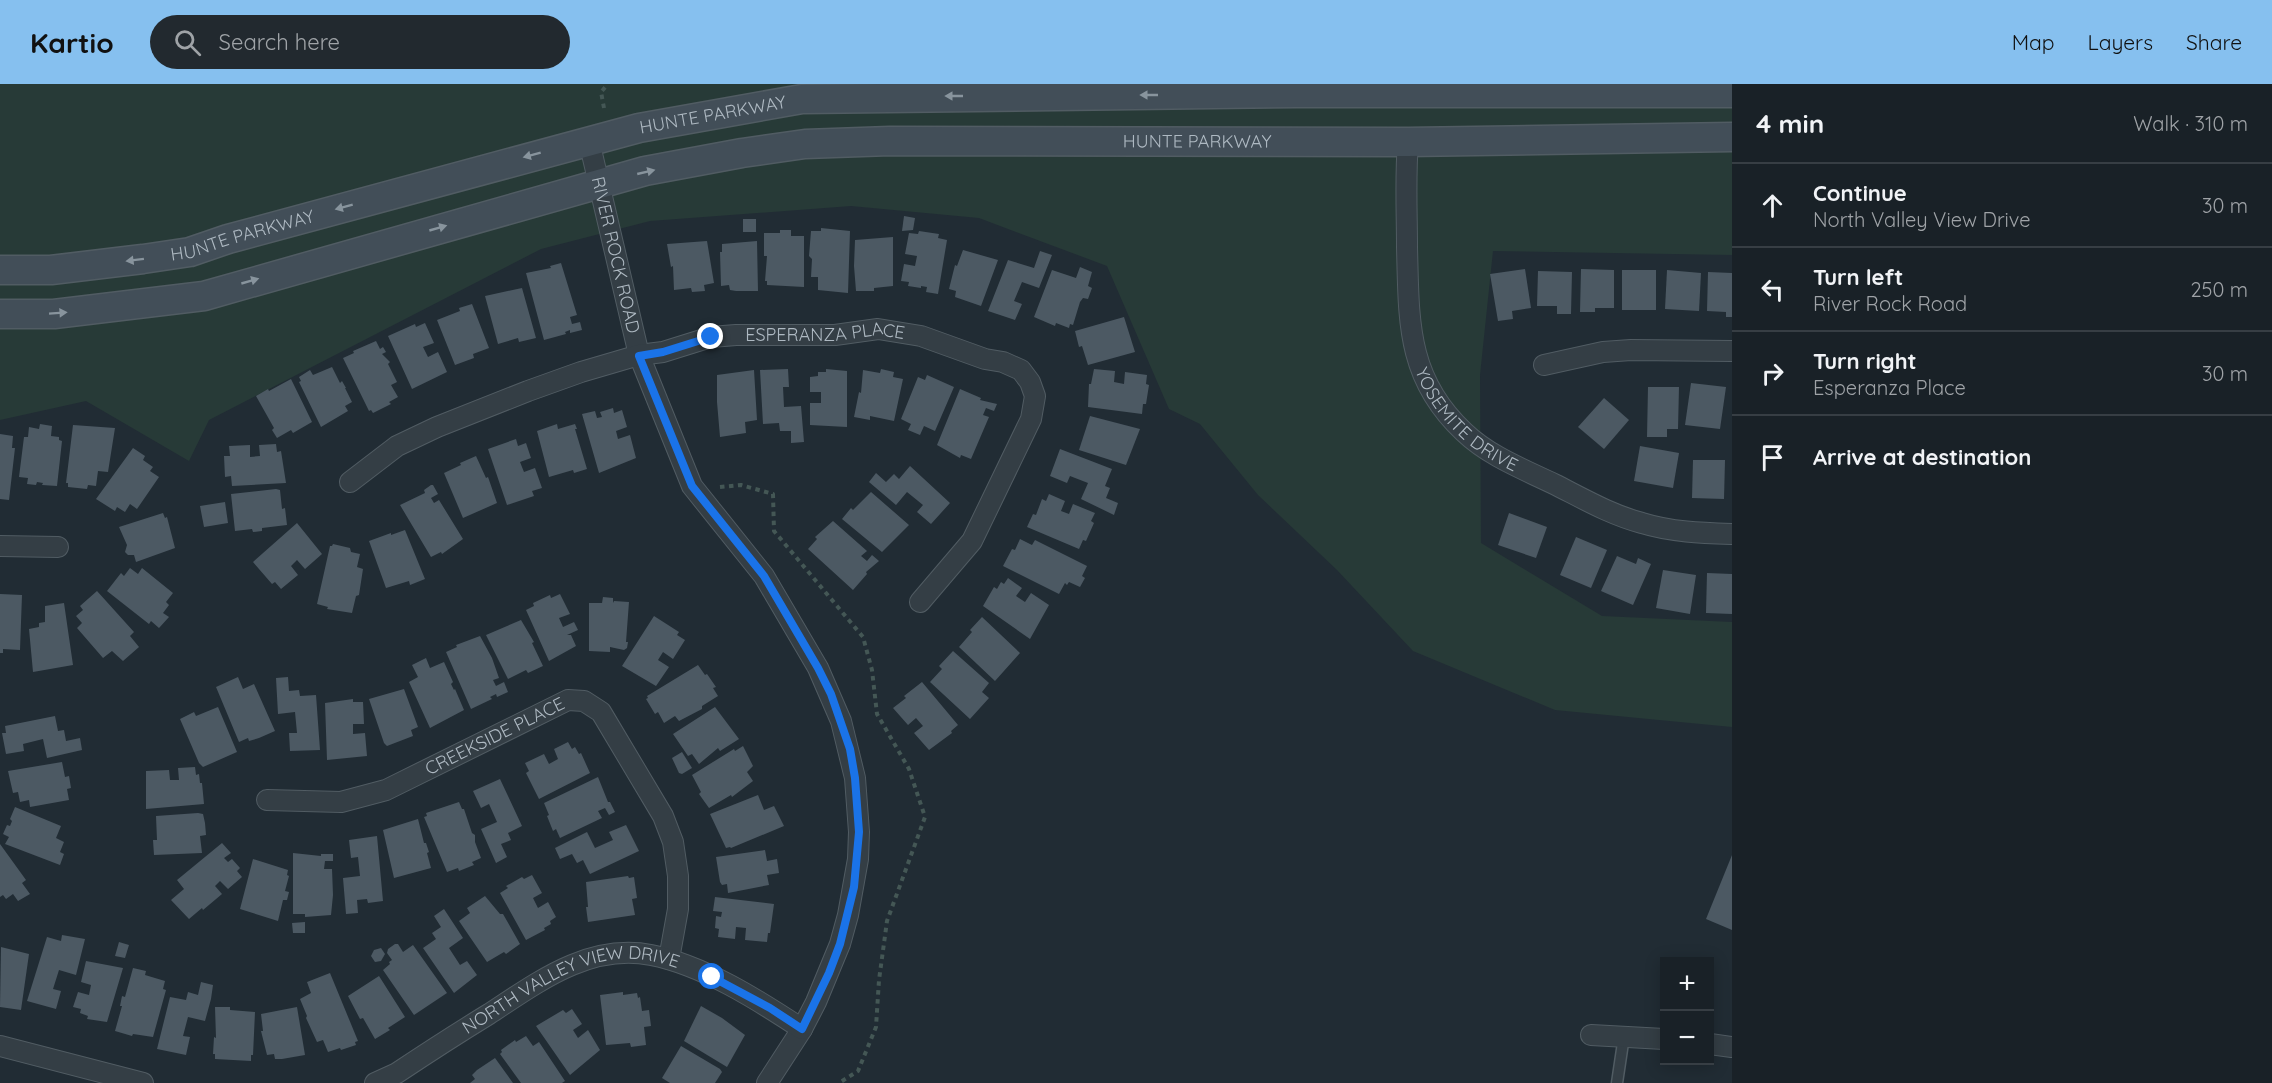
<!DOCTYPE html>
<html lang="en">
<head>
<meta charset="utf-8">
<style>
  body { margin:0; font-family:Quicksand,sans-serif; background:#22292f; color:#f1f3f6 }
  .controls { position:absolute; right:18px; bottom:18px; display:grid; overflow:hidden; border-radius:0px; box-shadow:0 3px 15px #0003 }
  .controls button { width:54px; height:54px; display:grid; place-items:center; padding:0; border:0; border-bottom:2px solid #373e44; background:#192127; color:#f1f3f6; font:30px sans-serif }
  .stop { position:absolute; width:18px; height:18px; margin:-14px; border:4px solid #1a73e8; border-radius:50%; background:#fff }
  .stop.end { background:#1a73e8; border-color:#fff; box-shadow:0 2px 6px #0008 }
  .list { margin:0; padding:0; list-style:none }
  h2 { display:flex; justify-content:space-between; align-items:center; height:78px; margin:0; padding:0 24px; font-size:26px }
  h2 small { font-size:20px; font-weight:400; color:#9fa3a7 }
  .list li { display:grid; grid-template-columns:39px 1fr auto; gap:18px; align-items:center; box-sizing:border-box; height:84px; padding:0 24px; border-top:2px solid #373e44 }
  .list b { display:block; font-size:22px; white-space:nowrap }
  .list p { margin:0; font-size:20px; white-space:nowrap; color:#9fa3a7 }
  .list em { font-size:20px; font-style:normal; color:#9fa3a7 }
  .icon { flex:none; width:33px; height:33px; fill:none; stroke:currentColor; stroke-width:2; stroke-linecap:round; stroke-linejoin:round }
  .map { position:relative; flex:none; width:1732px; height:999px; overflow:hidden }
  header { display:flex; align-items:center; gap:36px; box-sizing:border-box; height:84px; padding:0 30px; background:#86c0ef; color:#111 }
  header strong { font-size:28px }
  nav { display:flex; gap:33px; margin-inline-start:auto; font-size:21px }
  .search { width:420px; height:54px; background:#22292f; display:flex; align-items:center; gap:15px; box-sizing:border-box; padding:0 21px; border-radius:33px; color:#9fa3a7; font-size:22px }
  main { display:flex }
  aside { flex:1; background:#192127 }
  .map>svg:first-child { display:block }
  .green { fill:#273a37 }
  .building { fill:#4c5963 }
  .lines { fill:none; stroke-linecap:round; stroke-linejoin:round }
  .lane-casing { stroke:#515c63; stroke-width:13 }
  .street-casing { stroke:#515c63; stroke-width:22 }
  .secondary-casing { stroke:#515c63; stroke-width:31 }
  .path { stroke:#445755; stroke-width:4; stroke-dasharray:4.5 4.5; stroke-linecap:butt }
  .lane { stroke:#343e45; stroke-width:10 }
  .street { stroke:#343e45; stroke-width:20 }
  .secondary { stroke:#424e58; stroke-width:28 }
  .oneway { fill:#88949d }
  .route { stroke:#1a73e8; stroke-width:8 }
  .labels { text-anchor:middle; stroke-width:4.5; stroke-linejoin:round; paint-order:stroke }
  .street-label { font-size:18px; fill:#aeb9c2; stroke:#1a2329 }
</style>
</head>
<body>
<header>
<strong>Kartio</strong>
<div class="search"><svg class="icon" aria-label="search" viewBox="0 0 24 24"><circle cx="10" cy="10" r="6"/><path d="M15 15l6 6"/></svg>Search here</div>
<nav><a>Map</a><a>Layers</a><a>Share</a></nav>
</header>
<main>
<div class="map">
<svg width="1732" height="999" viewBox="0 0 1732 999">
  <rect width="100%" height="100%" fill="#212c34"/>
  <polygon class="green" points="0,0 1732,0 1732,171 1493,167 1480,291 1481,459 1602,532 1732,538 1732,643 1555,626 1413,567 1337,486 1258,411 1200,340 1169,325 1107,182 979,134 851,122 650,137 541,165 209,336 189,377 86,317 0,336"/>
  <g class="building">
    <polygon points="904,132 915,134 913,146 902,147"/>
    <rect x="743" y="135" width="13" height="13"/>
    <polygon points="821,144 850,147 848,209 818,206 818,193 811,193 812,175 809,172 811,147 821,147"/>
    <polygon points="780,146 791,146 791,152 804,152 804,203 767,201 767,197 765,197 767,172 764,172 764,149 780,149"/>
    <polygon points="919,147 939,150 938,154 947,156 938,210 926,208 927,203 921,202 921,204 908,202 909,198 901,197 904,180 915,182 917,172 905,170 909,149 918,150"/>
    <polygon points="893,153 893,202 874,204 874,207 856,207 854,182 855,156"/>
    <polygon points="707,157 714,199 704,201 705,207 692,208 691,204 674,206 673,182 671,183 667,160"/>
    <polygon points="757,157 758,207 736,207 730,206 729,201 721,202 720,168 722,168 722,160"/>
    <polygon points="963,166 998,176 981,222 955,213 956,207 949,205 955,181 957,182"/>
    <polygon points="1040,167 1052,171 1039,204 1022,198 1014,217 1022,220 1015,236 988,227 1008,176 1034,184"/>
    <polygon points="561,179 577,231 570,233 572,240 580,238 582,246 570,249 570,246 565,248 566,250 544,256 526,189 551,184 550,182"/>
    <polygon points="1080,183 1092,188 1088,202 1092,204 1088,215 1083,214 1080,218 1073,241 1070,240 1069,244 1056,239 1055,242 1034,233 1052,186 1076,194"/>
    <polygon points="1525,185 1531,224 1512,227 1513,235 1498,237 1490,190"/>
    <polygon points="1581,185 1614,186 1614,224 1595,224 1595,228 1580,228"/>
    <rect x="1622" y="186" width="34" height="40"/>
    <polygon points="1667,186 1701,189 1699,227 1665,225"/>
    <polygon points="1538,187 1572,188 1571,230 1557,230 1557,222 1537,222"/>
    <polygon points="1708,188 1732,189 1732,233 1726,233 1726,228 1707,227"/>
    <polygon points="522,204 536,254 519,258 518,254 498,260 485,212"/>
    <polygon points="472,220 489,264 473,270 474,274 455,281 437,236 460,227 459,224"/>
    <polygon points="1124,233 1135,268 1088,281 1082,262 1079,263 1075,247"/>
    <polygon points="425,239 434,259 423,263 428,273 438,268 447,288 412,305 388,252 415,240 416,243"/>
    <polygon points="376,257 380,265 383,263 386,268 382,270 390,278 388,280 397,298 391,301 398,313 389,318 391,320 373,329 371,326 369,327 343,274 354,269 353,267"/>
    <polygon points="332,283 340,299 342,297 346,304 345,304 352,318 345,322 348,327 321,343 299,298 301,297 299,293 310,286 313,291"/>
    <polygon points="788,285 789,303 783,303 784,323 801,322 804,358 791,359 791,347 780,347 779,339 763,340 760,286"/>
    <polygon points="826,285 847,287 847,343 810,341 810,319 821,319 821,308 810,308 810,293 818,292 818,288 826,288"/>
    <polygon points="881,285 894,288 893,293 903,295 894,337 870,332 870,336 854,333 859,308 861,309 863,286 880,289"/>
    <polygon points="1094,285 1115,287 1114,298 1124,300 1125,288 1147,291 1146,300 1149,301 1146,320 1143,320 1142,330 1088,323 1089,300 1091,300"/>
    <polygon points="754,286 757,336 745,338 746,349 720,353 717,318 717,291"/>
    <polygon points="927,291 954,303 935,347 924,342 920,351 908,346 911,340 901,335 918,293 925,296"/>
    <polygon points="291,295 312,338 293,349 291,346 277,354 272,346 274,344 256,312 268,305 269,307"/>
    <polygon points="1691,299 1726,303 1720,345 1685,341"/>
    <polygon points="1648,303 1679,303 1678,345 1667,345 1667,353 1647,353"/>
    <polygon points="960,305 981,314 980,316 997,320 994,327 986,324 983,331 989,333 971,375 961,371 960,374 937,361"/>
    <polygon points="1604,314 1629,336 1604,365 1578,343"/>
    <polygon points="613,324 614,329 622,326 627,343 616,347 618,355 630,351 636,374 599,389 582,330 595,327 597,334 602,333 600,328"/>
    <polygon points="1090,332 1140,345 1126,381 1079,366"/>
    <polygon points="40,340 52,342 51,352 59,353 59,356 62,357 57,402 42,401 43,399 37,398 36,401 27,400 28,394 19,393 24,353 28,353 29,343 39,345"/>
    <polygon points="557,340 558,345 575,340 577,345 575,345 587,385 574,389 573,386 549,393 537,347"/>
    <polygon points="73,341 115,344 108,388 98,387 96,402 88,401 87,405 68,403 68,399 66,399"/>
    <polygon points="0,350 13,352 12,364 15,364 9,416 0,415"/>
    <polygon points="516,355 518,362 526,359 531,374 520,378 524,388 535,384 542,404 532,407 534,412 507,421 488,365"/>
    <polygon points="276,360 277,368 281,367 286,399 232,402 231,392 225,393 224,372 230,372 229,362 250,361 250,373 260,372 259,361"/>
    <polygon points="1640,362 1679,369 1673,404 1634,397"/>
    <polygon points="133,364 145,372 143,376 153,383 150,387 159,393 137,425 130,420 125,428 117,423 115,427 96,415"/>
    <polygon points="1060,365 1112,385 1105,402 1110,404 1106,414 1118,419 1114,431 1081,415 1088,399 1070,392 1067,399 1050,392"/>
    <polygon points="476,372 486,394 488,393 497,419 463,434 444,389 461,381 460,379"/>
    <polygon points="1693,376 1725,376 1724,415 1692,414"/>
    <polygon points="910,382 950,419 931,440 917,428 923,421 907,408 896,421 869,398 876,389 886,398 894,390 899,395"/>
    <polygon points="431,401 433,401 438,410 431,414 434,419 439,416 463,455 442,470 441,468 431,473 400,421 425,409 424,406"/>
    <polygon points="276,405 280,406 282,425 285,424 287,441 262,444 262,447 253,448 252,445 235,447 231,410"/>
    <polygon points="871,408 909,441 882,468 842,435 851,424 853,426"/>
    <polygon points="1049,410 1065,417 1061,427 1069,430 1073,420 1095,429 1091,437 1094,439 1086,457 1083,456 1079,465 1027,443 1033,430 1036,431 1042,415 1046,417"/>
    <polygon points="225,418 228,439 204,443 200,422"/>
    <polygon points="163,429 165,434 167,433 175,464 136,478 134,471 128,471 125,468 127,461 119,443"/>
    <polygon points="1509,429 1547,443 1536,474 1498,461"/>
    <polygon points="833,437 867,467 861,472 867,477 872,471 879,477 866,488 867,490 853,506 808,465 817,455 815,453"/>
    <polygon points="297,439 322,470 305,485 297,476 291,482 298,491 281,505 275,498 272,500 253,478"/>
    <polygon points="405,446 425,495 410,501 409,497 386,504 369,457 391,449 391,451"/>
    <polygon points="1576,453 1607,466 1591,504 1560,491"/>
    <polygon points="1020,455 1032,461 1035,456 1087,482 1082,492 1085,494 1080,503 1069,498 1067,501 1065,499 1059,510 1003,482 1012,465 1015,466"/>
    <polygon points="333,460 350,464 351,468 360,470 357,483 363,485 359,511 356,512 352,529 327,525 328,523 317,520 330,462 332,462"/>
    <polygon points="1617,472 1636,480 1638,474 1651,480 1633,521 1601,507"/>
    <polygon points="130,484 138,490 142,484 173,509 166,518 169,521 163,529 169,533 159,544 151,537 149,540 107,507 121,489 124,492"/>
    <polygon points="1663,486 1696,491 1690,530 1656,524"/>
    <polygon points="1707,489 1732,490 1732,530 1706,529"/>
    <polygon points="1008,494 1022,504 1016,512 1025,518 1031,509 1049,521 1030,555 983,522 994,503 997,505 1001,498 1004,500"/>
    <polygon points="97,507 134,548 130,552 139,563 123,577 112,567 103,574 77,544 82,539 76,532 83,526 80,522"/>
    <polygon points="0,510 22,511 20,566 3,565 3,569 0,569"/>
    <polygon points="560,510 570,530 559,534 563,543 574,538 578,546 567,551 571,551 576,562 549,577 526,526 534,522 533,519 550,511 551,514"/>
    <polygon points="603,513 613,514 613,519 614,517 629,518 626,558 628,558 627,564 624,566 610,563 610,568 589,567 589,519 602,519"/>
    <polygon points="64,519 73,581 33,588 29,545 39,543 39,539 45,538 45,522"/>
    <polygon points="654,532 679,548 677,551 685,556 673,575 663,568 658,576 669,583 656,602 622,582"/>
    <polygon points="982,533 1020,569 995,597 959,563 972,548 970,546"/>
    <polygon points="521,536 534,558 532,559 543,582 528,589 526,586 508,595 486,551"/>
    <polygon points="480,552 492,574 499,594 493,596 496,602 504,598 508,608 497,613 496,610 490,613 492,615 471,625 446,568 457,563 456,561"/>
    <polygon points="953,567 989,599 982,608 989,614 970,635 930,598 942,585 939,582"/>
    <polygon points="426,574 430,584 444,578 453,598 451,600 454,606 455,605 464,626 430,644 409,598 418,593 412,581"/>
    <polygon points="698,581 705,591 707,590 716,603 713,604 718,612 702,622 702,625 679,637 675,632 664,639 658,628 655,630 646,615 648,614 647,612"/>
    <polygon points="238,593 243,605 254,600 275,647 259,654 249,657 248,654 239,658 216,603"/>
    <polygon points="288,593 289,607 299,606 300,612 316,611 320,666 290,667 289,649 297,649 295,628 278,630 276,594"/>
    <polygon points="922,598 958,641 951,647 952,649 929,666 914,649 923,642 916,634 908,641 893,624 906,614 904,612"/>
    <polygon points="404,605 418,643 411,646 413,652 387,662 384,659 369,615"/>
    <polygon points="353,615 353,618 363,618 364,640 353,640 353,650 365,649 367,672 327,676 325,619"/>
    <polygon points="218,623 237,668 203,683 199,679 180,635 194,628 196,632"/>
    <polygon points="715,623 739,655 720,667 718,664 699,680 692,670 688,672 673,650"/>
    <polygon points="55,632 58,647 64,646 66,657 80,654 82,666 47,674 43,655 23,660 24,667 6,670 2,649 6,649 5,642"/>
    <polygon points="568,658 572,665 575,663 579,670 581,669 590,689 539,715 526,689 529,687 525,679 544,670 549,680 558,675 554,665"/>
    <polygon points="743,662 753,682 747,688 753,697 732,713 731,711 709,724 699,710 701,708 692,691 734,665 735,667"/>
    <polygon points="682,668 692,684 682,690 679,689 672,674"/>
    <polygon points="62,678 65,693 69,692 71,704 67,705 69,716 30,723 29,716 20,718 18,708 13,709 8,687"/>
    <polygon points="195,683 196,691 199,690 200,699 202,699 204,720 146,725 146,687 169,686 170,696 179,696 178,684"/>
    <polygon points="598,693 608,718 610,718 615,728 609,731 605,724 598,727 602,734 560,754 556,745 553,747 547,732 549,731 544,719"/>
    <polygon points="500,695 522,742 508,749 511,756 501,760 507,773 496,779 481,745 497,738 489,720 481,724 473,707"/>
    <polygon points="758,711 764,726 774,722 784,742 731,764 730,763 726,764 710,730"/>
    <polygon points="459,718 462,725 464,725 472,749 475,751 475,758 481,774 472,778 474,781 459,787 458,784 447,788 424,733 427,732 426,729"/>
    <polygon points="15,723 61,742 56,754 64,758 60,768 64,770 60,781 5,760 9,753 3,750 7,741 10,742 12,737 10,735"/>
    <polygon points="198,729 203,730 205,739 206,751 200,752 202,769 154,771 153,756 157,756 156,732"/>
    <polygon points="418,735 424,759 426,759 429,768 427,769 431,784 394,794 383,746"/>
    <polygon points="626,741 639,767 590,790 583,776 577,779 572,770 560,775 555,764 587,748 595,764 613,756 609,748"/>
    <polygon points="377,752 383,817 368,819 367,815 357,816 358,829 346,830 343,794 360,792 358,773 351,774 349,756"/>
    <polygon points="222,759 231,769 224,774 228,778 232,775 240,784 237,787 242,793 228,805 220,797 215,802 222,810 203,826 202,824 189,835 171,816 184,805 177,796"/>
    <polygon points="0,760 26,796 22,799 30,810 18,817 13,810 6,815 3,811 0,813"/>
    <polygon points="765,766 767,777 777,775 779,789 767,791 769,801 728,809 727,800 722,801 720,798 716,773"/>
    <polygon points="293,769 321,772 321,770 333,770 333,777 325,777 324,785 332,785 333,811 331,831 305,833 305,830 293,830"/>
    <polygon points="1732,771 1732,846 1706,835"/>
    <polygon points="253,775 288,786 287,791 289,792 285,807 289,808 287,816 283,816 278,837 240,825"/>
    <polygon points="532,791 542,809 533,814 538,824 548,818 556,833 550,837 551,840 544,844 545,846 526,856 500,809 508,804 506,802 522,793 524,795"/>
    <polygon points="628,792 629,794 634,793 637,814 632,815 635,831 588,838 586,823 588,823 586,798"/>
    <polygon points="485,812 500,830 503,830 520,860 506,870 504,868 487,878 459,837 470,829 467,824"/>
    <polygon points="715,813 774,820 770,849 768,849 767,858 745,856 746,844 736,843 735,855 718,853 719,845 715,844 716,832 721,833 722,828 713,827"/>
    <polygon points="444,825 463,854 449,864 460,881 467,877 477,891 454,909 423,864 436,855 432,849 441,843 434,832"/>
    <polygon points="305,838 305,849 293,849 292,839"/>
    <polygon points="62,851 85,855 76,891 59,886 53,905 61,907 56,925 27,917 47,853 61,857"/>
    <polygon points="119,858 129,861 125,874 115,872"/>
    <polygon points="395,860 398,860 403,868 413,861 447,909 414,931 383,886 390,880 389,878 392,876 387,869 388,865"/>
    <polygon points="1,863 29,870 21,926 0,923"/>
    <polygon points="381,864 385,870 381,877 375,878 371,872 374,866"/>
    <polygon points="86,877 123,884 107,938 87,935 88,932 80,929 81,925 73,923 78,908 89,911 91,901 81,898"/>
    <polygon points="133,884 146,887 145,891 165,897 163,905 166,906 153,953 133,950 132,952 115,947 122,922 120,922 122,912 125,913"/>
    <polygon points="330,889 358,957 355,958 356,961 341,966 340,964 328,968 323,956 317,958 306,934 307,932 300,915 311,909 307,898"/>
    <polygon points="379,892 405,933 388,944 390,946 375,955 363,934 360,935 348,912"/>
    <polygon points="201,898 213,901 211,915 205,937 188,933 183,952 190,953 186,971 157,965 170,913 186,916 188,908 198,911"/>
    <polygon points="623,908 623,911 637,909 638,914 640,913 642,927 649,926 651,942 644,943 646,961 631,963 630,959 606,961 600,911"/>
    <polygon points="701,922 722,934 745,951 727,983 684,957"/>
    <polygon points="215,923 230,923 230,926 255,928 253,971 251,971 251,977 215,975 215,970 213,970 214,953 216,954"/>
    <polygon points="297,923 305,971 282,975 275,975 274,970 267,971 261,947 263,947 261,930"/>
    <polygon points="572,925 582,940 573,946 578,954 588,946 600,966 570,991 536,942 563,926 566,929"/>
    <polygon points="526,952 533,962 539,958 565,997 562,999 521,999 500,970 502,968 501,966 515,956 516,958"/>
    <polygon points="681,962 720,985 722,988 715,999 670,999 662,994"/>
    <polygon points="495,974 513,999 470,999 475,995 472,991 477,986"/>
  </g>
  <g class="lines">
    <defs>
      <polyline id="lane" points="1617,999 1624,952"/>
      <g id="street">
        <path id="s1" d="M589,57L639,271L692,402L764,492L818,584L841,637L855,694L859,748L858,775L848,831L840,860L816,918L802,945L767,999"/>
        <path id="s2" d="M1408,58C1405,93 1407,128 1407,163C1409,236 1406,294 1464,348C1489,372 1523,385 1554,400C1582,414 1611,431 1642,439C1671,448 1702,449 1732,450"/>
        <polyline points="1544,281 1603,268 1631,266 1732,267"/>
        <path id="s3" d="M350,398L397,362L437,343L528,307L581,288L639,271L663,268L711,253L736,251H835L878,245L921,252L985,275L1003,278L1021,286L1030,298L1035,312L1031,335L972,457L920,518"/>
        <polyline points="0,462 58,463"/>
        <path id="s4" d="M267,716L341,718L386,706L568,616L584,617L601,628L663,732L673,758L678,792V825L669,875"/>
        <polyline points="1591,951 1664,955"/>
        <polyline points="1710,960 1732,963"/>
        <polyline points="0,962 143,999"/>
        <path id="s5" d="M375,999L397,989C427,969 458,949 489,930C538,898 589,859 651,871C703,881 758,916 802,945"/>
      </g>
      <g id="secondary">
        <path id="s6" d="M0,186H51L143,175L190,168L228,155L639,44L802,15L1296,9H1732"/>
        <path id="s7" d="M0,230H54L204,212L645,87L742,69L805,60L890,57L1408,58L1732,53"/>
      </g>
    </defs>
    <use href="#lane" class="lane-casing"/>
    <use href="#street" class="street-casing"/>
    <use href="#secondary" class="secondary-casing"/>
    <g class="path">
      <polyline points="604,24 601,8 608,0"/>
      <polyline points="720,403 741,401 773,410 774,447 863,553 872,586 877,630 909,685 925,733 887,837 879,896 876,943 858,987 839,999"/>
    </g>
    <use href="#lane" class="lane"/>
    <use href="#street" class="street"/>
    <use href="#secondary" class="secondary"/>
  </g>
  <defs><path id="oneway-solid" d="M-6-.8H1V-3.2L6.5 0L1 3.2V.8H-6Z" transform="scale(1.5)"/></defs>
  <g class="oneway">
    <use href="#oneway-solid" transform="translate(1149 11) rotate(180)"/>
    <use href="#oneway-solid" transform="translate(954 12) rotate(180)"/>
    <use href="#oneway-solid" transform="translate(532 71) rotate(165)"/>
    <use href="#oneway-solid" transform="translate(646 88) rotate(-13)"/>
    <use href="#oneway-solid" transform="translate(344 123) rotate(165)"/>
    <use href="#oneway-solid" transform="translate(438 144) rotate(-16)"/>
    <use href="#oneway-solid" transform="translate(135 176) rotate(173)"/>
    <use href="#oneway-solid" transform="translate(250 197) rotate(-16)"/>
    <use href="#oneway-solid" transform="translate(58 229) rotate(-4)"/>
  </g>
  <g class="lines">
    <polyline class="route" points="711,253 663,268 639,272 692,402 764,492 818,584 831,610 850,665 855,694 859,748 854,803 840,860 829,889 802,945 770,924 712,893"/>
  </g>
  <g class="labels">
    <g class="street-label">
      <text dy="6" stroke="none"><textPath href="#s6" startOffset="732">HUNTE PARKWAY</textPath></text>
      <text dy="6" stroke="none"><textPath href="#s7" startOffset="1218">HUNTE PARKWAY</textPath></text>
      <text dy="6" stroke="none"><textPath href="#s6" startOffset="246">HUNTE PARKWAY</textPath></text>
      <text dy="6" stroke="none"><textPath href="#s1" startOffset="117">RIVER ROCK ROAD</textPath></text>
      <text dy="6" stroke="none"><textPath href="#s3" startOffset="507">ESPERANZA PLACE</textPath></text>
      <text dy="6" stroke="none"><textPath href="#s2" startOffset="298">YOSEMITE DRIVE</textPath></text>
      <text dy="6" stroke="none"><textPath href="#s4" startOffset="242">CREEKSIDE PLACE</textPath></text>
      <text dy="6" stroke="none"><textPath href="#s5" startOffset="222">NORTH VALLEY VIEW DRIVE</textPath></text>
    </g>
  </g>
</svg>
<div class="controls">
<button>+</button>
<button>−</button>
</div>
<div class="stop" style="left:712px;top:893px"></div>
<div class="stop end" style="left:711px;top:253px"></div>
</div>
<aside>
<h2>4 min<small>Walk · 310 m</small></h2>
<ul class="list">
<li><svg class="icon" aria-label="ahead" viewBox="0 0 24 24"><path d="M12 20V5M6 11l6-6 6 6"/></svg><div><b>Continue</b><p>North Valley View Drive</p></div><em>30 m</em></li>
<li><svg class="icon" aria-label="left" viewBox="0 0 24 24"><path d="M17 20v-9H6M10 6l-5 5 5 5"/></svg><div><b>Turn left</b><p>River Rock Road</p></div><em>250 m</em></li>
<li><svg class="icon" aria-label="right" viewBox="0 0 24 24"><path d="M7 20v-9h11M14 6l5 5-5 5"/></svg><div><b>Turn right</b><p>Esperanza Place</p></div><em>30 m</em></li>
<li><svg class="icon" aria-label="arrive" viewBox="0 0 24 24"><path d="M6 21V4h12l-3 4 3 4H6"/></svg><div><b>Arrive at destination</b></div></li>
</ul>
</aside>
</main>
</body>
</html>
